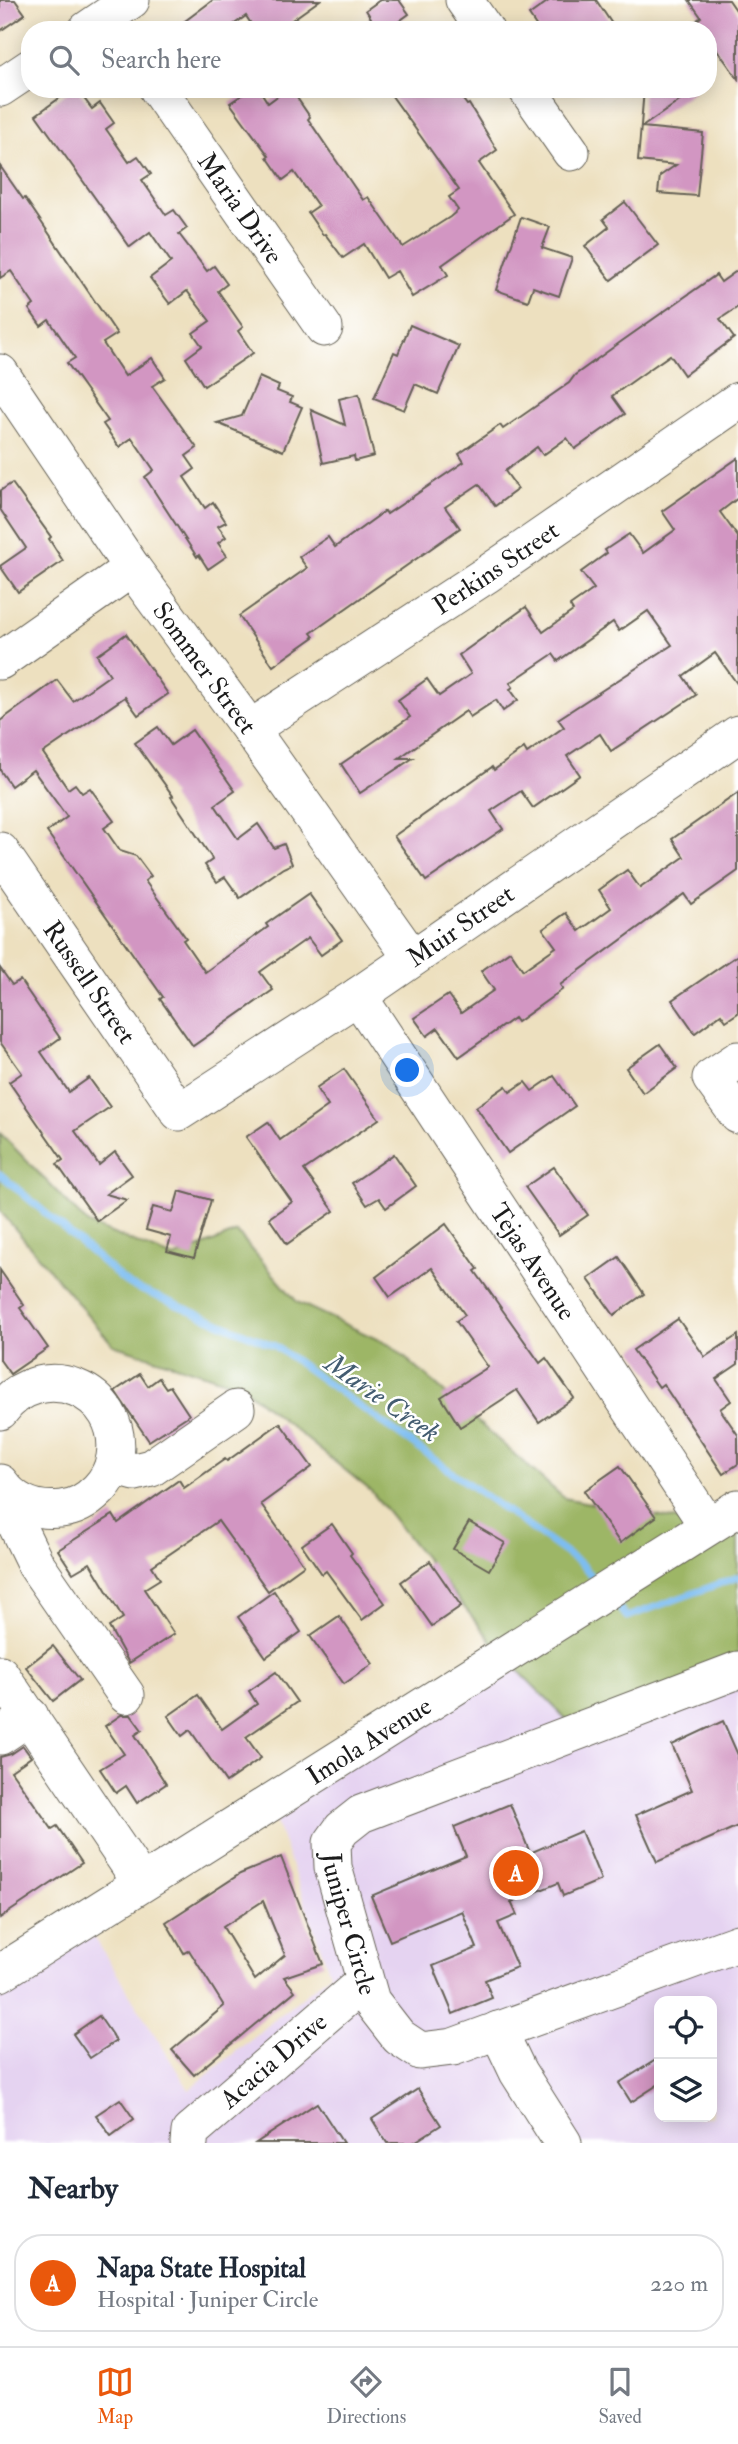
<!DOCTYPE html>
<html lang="en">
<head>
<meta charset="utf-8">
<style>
  body { margin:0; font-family:"IM FELL Double Pica",serif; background:#f2f2f3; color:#1f2937 }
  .controls { position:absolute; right:21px; bottom:21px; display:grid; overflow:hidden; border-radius:14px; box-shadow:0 4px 18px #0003 }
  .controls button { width:63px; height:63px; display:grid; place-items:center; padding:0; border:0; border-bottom:2px solid #e0e1e3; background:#fff; color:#1f2937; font:35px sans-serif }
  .you { position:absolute; left:408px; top:1071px; width:24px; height:24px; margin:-18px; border:5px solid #fff; border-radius:50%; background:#1a73e8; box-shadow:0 0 0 10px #1a73e833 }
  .badge { display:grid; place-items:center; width:46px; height:46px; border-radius:50%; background:#ea580c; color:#fff; font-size:23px; font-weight:700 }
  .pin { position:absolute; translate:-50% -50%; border:4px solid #fff; box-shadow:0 2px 7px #0006 }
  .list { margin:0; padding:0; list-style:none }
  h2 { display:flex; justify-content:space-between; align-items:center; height:91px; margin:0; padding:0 28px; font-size:30px }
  h2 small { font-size:23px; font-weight:400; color:#747a83 }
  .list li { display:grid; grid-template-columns:46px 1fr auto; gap:21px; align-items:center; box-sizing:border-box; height:98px; margin:0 14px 14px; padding:0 14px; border:2px solid #e0e1e3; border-radius:28px }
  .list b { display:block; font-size:26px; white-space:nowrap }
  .list p { margin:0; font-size:23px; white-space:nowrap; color:#747a83 }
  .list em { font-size:23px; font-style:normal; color:#747a83 }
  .icon { flex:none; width:38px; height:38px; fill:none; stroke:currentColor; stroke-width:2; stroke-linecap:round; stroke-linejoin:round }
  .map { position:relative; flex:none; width:738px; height:2143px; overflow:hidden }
  .search { position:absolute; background:#fff; box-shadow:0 4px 18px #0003; left:21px; right:21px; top:21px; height:77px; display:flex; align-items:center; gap:18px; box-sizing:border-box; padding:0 24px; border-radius:28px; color:#747a83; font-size:26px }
  .sheet { height:203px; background:#fff }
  nav { display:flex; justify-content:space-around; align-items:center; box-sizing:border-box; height:98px; border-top:2px solid #e0e1e3; background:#fff; font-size:19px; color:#747a83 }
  nav a { display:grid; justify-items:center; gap:4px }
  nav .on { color:#ea580c }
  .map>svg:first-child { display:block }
  .built { fill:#e5d3f1; fill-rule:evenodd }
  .forest { fill:#9db666; stroke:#5c6941; stroke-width:2 }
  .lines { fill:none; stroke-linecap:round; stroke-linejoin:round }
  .stream { stroke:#7dbdf1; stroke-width:7 }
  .building { fill:#d296c2; fill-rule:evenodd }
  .minor-casing { stroke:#656155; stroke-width:39 }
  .minor { stroke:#fff; stroke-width:37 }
  .labels { text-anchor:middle; stroke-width:5; stroke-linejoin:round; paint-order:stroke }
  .street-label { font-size:26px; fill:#1c1c1c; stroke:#fff }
  .water-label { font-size:28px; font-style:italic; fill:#435c71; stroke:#fff }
</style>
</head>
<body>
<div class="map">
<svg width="738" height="2143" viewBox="0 0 738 2143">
  <rect width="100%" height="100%" fill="#fff"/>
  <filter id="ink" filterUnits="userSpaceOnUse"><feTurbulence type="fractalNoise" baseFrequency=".0143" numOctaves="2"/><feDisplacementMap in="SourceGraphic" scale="14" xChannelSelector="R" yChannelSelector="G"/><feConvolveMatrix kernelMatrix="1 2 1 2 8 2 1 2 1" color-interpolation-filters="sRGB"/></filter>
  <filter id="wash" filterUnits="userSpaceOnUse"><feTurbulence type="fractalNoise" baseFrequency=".00686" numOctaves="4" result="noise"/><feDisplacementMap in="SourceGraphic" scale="28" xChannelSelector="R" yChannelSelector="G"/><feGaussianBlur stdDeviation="1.57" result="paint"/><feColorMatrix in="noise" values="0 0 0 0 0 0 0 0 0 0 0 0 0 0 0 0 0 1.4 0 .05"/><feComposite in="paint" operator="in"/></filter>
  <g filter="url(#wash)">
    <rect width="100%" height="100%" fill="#ede0bf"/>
    <path class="built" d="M738,1508V2143H0V1979L90,1930L189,2090L330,1974L274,1816ZM659,2001H712V2117H659Z"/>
    <polygon class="forest" points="0,1133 88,1224 174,1258 237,1232 297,1302 392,1346 564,1498 708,1526 738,1508 738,1670 578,1731 502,1654 371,1491 241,1386 113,1345 0,1211"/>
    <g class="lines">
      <g class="stream">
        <polyline points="0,1174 129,1285 275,1346 581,1564 599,1584"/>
        <polyline points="613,1601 627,1617 738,1577"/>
      </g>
    </g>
    <g id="blocks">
      <g class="building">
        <polygon points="0,0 15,0 25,14 0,31"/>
        <polygon points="213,0 320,0 292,20 299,30 255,30 246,16 226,30 173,30"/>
        <polygon points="380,0 399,0 409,14 387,30 355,30 371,18 366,10"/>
        <polygon points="550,0 596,0 616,30 539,30 529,15"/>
        <polygon points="689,0 729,0 738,13 738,79 708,37 708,30 703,30 697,20 701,17"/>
        <polygon points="72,89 77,89 92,109 100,103 114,123 106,129 129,162 138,156 151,174 142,180 166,215 174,210 187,228 179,234 207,271 214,266 227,284 218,291 243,327 238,331 253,353 204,386 186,358 202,346 193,333 210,321 187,291 170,304 150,278 171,262 150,232 130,247 36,115"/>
        <polygon points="251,89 259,89 268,103 287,89 291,89 310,117 308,119 363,200 368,197 403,247 450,217 458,210 449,197 459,190 387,89 455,89 467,105 469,104 497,150 479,163 514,214 442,265 448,275 412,297 397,271 385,278 364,244 343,258 325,234 323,235 308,213 318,206 294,172 283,180 267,157 269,156 230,103"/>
        <polygon points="644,89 697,89 642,127 703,133 697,196 658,193 660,176 676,165 638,161"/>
        <polygon points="0,166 23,199 25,198 117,334 103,343 125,376 152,358 165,378 152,386 197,448 186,456 195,469 184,477 205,508 213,502 226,522 218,526 226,537 218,543 227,556 208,569 199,555 197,557 145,477 154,470 132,438 119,447 103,424 108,421 67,363 75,358 49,320 41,326 29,309 34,305 11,271 0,278"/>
        <polygon points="625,202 658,245 611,280 585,246 609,227 603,219"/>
        <polygon points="521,217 550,227 542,248 572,258 559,296 533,287 528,301 496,290"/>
        <polygon points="738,270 738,307 720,319 734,338 684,375 670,355 647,371 612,396 625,414 575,449 567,438 543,455 537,447 505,471 518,489 495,506 479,484 445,507 460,528 311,633 314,637 273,666 239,616 307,568 299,557 328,537 335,547 385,511 387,514 464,462 459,454 500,425 503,429 569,383 575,375 622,341 716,275 721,282"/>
        <polygon points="410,325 459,346 438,394 415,384 404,410 374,398 394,352 398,354"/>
        <polygon points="259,377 279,386 277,391 292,397 290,402 302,407 283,451 217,423 242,416"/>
        <polygon points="359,394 374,456 355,461 354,456 323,463 311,410 345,425 339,399"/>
        <polygon points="738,458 738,498 720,512 738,537 738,685 715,653 683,676 696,695 611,751 600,734 567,756 580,775 533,808 521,791 491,811 503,829 426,881 394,836 492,767 494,770 524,748 527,753 564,727 558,719 672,645 648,611 619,631 613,622 558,661 553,654 510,683 513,687 510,689 518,700 503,711 496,700 470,717 466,711 399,758 413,758 360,793 341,764 410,717 398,700 427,679 439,696 471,674 459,655 526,607 543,632 573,611 570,606 594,589 581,572 607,553 605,550 629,534 643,553 675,530 662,511"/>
        <polygon points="12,483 51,537 49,539 63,561 18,592 0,566 26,548 0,509 0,491"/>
        <polygon points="126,634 168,694 138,715 125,697 43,753 68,789 75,784 82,793 90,788 114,821 104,828 120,851 136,856 151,876 145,881 186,938 183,940 205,972 268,927 266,924 309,894 342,940 321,955 308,938 260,972 273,990 193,1046 160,999 163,997 47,832 67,817 33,770 11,786 0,770 0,721 57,680 73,701 110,675 97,655"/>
        <polygon points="158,727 171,745 192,730 235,791 215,805 238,839 258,824 274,848 284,844 292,864 283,868 240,898 225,877 217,882 205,865 212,860 211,857 171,797 173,796 135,743"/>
        <polygon points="738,793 738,871 691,904 684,894 560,985 563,989 517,1022 514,1018 459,1057 438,1028 427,1036 414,1018 448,995 461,1013 494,990 481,971 510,951 523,970 556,947 543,929 566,913 579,931 611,908 599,890 627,870 640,888 684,857 672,839"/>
        <polygon points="738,955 738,1013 726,1021 721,1014 695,1033 672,1000"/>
        <polygon points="0,968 12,985 20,980 60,1038 41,1052 69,1092 89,1078 110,1107 75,1131 99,1165 115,1152 132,1175 106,1194 127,1200 97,1221 57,1164 63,1160 9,1082 22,1073 0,1042"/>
        <polygon points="660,1044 677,1068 643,1093 626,1068"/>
        <polygon points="344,1069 379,1119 304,1170 334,1211 287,1244 269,1218 292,1202 246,1137 268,1122 280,1140 328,1106 316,1088"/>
        <polygon points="554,1076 575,1106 508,1153 476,1107 506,1086 510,1092 525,1082 532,1091"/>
        <polygon points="394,1154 416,1186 386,1208 379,1198 367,1205 352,1183"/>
        <polygon points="554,1167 588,1215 559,1235 525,1187"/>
        <polygon points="179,1191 211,1200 194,1258 167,1251 171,1237 146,1230 153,1207 173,1212"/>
        <polygon points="446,1224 478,1269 475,1271 540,1363 546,1358 574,1398 539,1422 517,1390 460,1427 441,1397 488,1367 456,1321 465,1315 432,1268 390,1297 376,1277"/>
        <polygon points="619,1257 644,1294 614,1315 588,1279"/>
        <polygon points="0,1270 24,1305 20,1308 48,1348 10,1374 0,1360"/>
        <polygon points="678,1319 705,1357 738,1335 738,1364 716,1379 731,1401 720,1409 738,1435 738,1464 723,1474 663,1384 659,1387 633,1350"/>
        <polygon points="140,1374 148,1386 159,1378 166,1388 170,1386 189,1415 149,1441 115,1391"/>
        <polygon points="280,1423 312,1467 261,1504 304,1565 268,1591 218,1521 152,1566 160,1579 144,1589 174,1634 129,1663 109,1627 123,1618 90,1563 73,1573 58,1550 113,1515 118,1523 179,1480 184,1488 225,1459 227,1461"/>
        <polygon points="620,1466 656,1517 620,1543 584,1491"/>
        <polygon points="469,1522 505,1543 489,1570 453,1549"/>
        <polygon points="332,1524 352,1553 350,1555 385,1603 362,1620 326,1571 322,1574 302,1545"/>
        <polygon points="430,1561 461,1606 432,1626 401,1582"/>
        <polygon points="274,1591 301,1632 266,1657 238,1617"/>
        <polygon points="339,1616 373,1664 344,1684 310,1636"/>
        <polygon points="53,1646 80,1680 53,1701 26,1667"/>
        <polygon points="276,1672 297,1702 246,1737 261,1758 226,1782 190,1730 182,1736 168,1716 198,1695 222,1729 257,1704 249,1691"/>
        <polygon points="121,1715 131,1715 142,1730 135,1735 166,1784 137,1803 126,1786 116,1793 100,1769 124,1754 105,1726"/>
        <polygon points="723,1721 738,1755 738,1826 657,1862 636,1815 692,1790 672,1745"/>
        <polygon points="23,1746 31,1757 11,1771 52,1829 57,1826 82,1863 0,1918 0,1757 11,1754"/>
        <polygon points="510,1804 530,1853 581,1831 601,1880 563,1896 558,1883 511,1902 517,1915 498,1923 517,1967 485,1980 492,1998 453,2014 433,1966 477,1948 462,1911 390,1941 371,1896 466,1856 454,1827"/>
        <path d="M281,1857L323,1964L284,1977L295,1991L194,2075L172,2050L224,2006L189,1950L184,1953L166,1922L240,1874ZM263,1901L285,1955L255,1980L223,1927Z"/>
        <polygon points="99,2016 116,2041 90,2058 73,2034"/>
        <polygon points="659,2058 659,2084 631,2102 619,2083"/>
        <polygon points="418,2089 441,2125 413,2143 387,2143 372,2119"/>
        <polygon points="120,2099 134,2119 111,2136 96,2115"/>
        <polygon points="317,2103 343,2143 256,2143"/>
      </g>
    </g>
  </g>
  <g filter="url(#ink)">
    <use href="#blocks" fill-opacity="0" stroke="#656155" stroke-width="2"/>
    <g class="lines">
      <defs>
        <g id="minor">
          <polyline points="464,0 485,30"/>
          <polyline points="87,30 131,0"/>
          <polyline points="0,88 30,68"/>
          <path id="s1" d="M158,89L324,328"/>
          <polyline points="527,89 571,152"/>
          <path id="s2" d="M0,373L132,568L250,729L412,958"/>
          <polyline points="0,661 132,568"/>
          <path id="s3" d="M250,729L486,575L738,401"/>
          <path id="s4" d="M0,851L179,1112L358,996L738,734"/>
          <path id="s5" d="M358,996L708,1526"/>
          <polyline points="738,1060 711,1078 738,1115"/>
          <path d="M0,1411C40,1356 125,1389 115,1457C113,1469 107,1481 98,1490C88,1500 76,1508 61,1509C36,1512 15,1504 0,1483"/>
          <polyline points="113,1466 135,1472 151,1468 236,1409"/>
          <polyline points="20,1502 17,1526 36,1565 126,1695"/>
          <path id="s6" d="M738,1670L361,1814L342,1829L332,1843L333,1867L371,2001L399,2037L420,2051L453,2047L738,1943"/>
          <polyline points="0,1674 141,1882"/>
          <polyline points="0,1736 30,1716"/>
          <path id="s7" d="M0,1973L738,1508"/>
          <polyline points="498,2030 518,2072 563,2143"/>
          <path id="s8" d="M189,2143L190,2132L364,1982"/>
        </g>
      </defs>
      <use href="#minor" class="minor-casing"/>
      <use href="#minor" class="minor"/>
    </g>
  </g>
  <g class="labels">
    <g class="street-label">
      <text dy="9" stroke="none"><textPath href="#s1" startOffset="145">Maria Drive</textPath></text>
      <text dy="9" stroke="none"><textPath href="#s3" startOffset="294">Perkins Street</textPath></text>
      <text dy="9" stroke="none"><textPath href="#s2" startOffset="359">Sommer Street</textPath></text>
      <text dy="9" stroke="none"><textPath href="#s4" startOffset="654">Muir Street</textPath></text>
      <text dy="9" stroke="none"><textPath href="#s4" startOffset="159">Russell Street</textPath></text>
      <text dy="9" stroke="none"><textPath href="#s5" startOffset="318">Tejas Avenue</textPath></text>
      <text dy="9" stroke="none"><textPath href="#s7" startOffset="436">Imola Avenue</textPath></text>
      <text dy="9" stroke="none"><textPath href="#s6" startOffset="528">Juniper Circle</textPath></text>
      <text dy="9" stroke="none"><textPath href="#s8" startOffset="121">Acacia Drive</textPath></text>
    </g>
    <g class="water-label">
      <text transform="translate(383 1397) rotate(35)" y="10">Marie Creek</text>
    </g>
  </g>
</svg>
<div class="controls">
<button><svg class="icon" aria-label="locate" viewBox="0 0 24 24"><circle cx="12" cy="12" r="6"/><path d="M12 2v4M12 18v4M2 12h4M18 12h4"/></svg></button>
<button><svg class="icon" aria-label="layers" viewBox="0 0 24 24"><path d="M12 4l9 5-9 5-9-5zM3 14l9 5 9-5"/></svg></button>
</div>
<div class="you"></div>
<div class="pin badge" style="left:516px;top:1873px">A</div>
<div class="search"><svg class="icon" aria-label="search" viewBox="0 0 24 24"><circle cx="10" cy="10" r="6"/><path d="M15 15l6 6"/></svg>Search here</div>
</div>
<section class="sheet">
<h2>Nearby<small></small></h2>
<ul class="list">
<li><span class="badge">A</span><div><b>Napa State Hospital</b><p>Hospital · Juniper Circle</p></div><em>220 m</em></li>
</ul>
</section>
<nav>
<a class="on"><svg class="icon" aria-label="map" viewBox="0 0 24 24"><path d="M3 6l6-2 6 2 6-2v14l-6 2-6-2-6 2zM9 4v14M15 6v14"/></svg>Map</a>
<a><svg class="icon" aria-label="directions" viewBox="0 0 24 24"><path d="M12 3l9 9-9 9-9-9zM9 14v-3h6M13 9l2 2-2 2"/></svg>Directions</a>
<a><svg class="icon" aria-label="saved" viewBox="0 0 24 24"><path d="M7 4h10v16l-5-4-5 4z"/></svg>Saved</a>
</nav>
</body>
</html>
